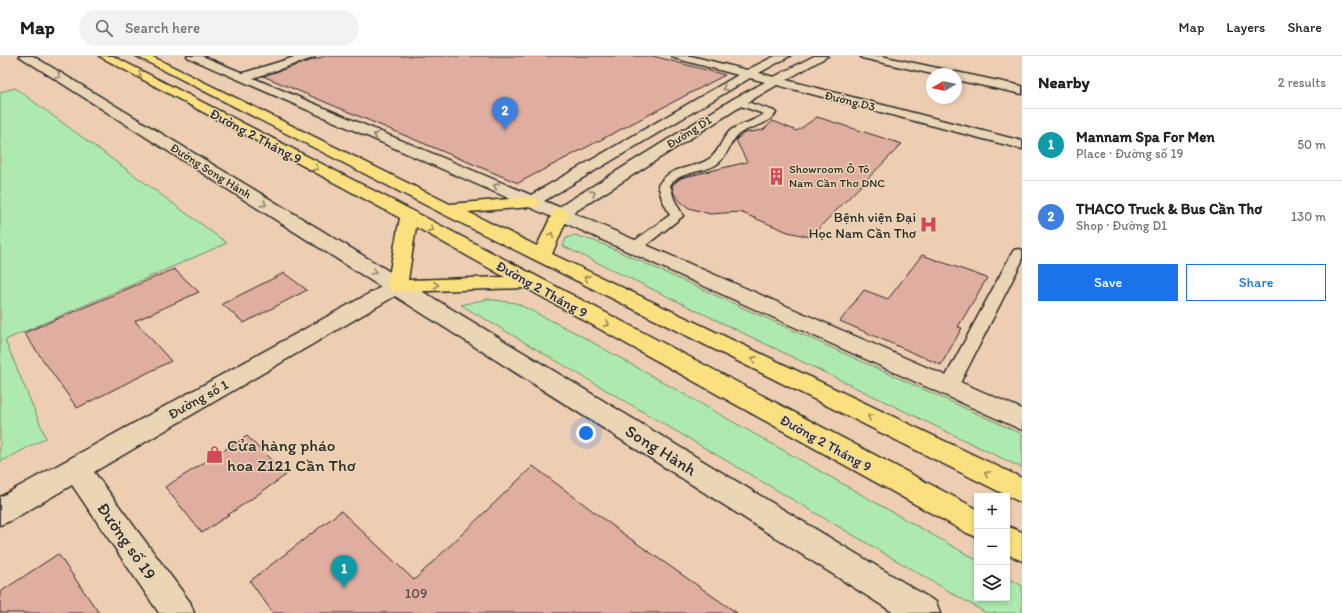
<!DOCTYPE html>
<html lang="en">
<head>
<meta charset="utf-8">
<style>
  body { margin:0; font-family:Itim,sans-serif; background:#f2f2f2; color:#202124 }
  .controls { position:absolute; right:12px; bottom:12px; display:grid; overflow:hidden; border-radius:0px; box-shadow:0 2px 6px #0003 }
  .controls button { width:36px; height:36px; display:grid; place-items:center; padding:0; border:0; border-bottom:1px solid #e0e0e0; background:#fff; color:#202124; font:20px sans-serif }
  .compass { position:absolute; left:926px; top:12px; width:36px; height:36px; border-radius:50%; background:#fff; box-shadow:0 2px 6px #0003; rotate:261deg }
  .you { position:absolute; left:586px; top:377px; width:14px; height:14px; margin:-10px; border:3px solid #fff; border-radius:50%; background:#1a73e8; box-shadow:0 0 0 6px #1a73e833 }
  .badge { display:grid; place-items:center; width:26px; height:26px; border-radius:50%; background:#1a73e8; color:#fff; font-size:13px; font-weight:700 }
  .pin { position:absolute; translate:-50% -33px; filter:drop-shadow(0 1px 2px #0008) }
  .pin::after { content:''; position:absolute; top:21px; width:14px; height:12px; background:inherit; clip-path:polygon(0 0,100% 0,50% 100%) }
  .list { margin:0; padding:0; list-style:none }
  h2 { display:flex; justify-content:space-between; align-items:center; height:52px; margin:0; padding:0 16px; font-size:17px }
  h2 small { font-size:13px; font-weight:400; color:#757577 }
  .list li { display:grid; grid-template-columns:26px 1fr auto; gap:12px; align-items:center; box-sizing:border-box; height:72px; padding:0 16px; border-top:1px solid #e0e0e0 }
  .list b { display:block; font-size:15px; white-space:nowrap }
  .list p { margin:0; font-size:13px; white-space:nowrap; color:#757577 }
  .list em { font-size:13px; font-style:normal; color:#757577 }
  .actions { display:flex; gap:8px; padding:12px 16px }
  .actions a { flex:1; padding:9px 0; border:1px solid #1a73e8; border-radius:0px; text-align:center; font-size:14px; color:#1a73e8 }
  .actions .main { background:#1a73e8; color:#fff }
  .icon { flex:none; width:22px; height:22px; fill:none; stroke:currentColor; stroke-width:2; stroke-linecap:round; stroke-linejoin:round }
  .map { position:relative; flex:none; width:1022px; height:557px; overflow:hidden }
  header { display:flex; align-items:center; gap:24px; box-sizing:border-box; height:56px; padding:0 20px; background:#fff; border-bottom:1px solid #e0e0e0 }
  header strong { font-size:19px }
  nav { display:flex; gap:22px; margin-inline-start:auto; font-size:14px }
  .search { width:280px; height:36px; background:#f2f2f2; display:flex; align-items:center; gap:10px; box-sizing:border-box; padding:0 14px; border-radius:22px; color:#757577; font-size:15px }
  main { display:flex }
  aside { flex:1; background:#fff }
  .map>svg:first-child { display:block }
  .green { fill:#aeeaaf; stroke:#6c8a6d }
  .building { fill:#e0ada1; stroke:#2b2b2b }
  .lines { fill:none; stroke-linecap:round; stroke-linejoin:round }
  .lane-casing { stroke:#2b2b2b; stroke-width:3 }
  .street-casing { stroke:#2b2b2b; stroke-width:3 }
  .highway-casing { stroke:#2b2b2b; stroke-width:3 }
  .lane { fill:#ead5b4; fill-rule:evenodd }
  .street { fill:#ead5b4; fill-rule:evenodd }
  .highway { fill:#fbe080; fill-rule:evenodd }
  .oneway { stroke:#938656 }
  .oneway2 { stroke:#8a8070 }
  .labels { text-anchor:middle; stroke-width:3; stroke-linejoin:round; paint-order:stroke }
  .far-street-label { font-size:12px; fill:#2b2b2b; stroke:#ead5b4 }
  .far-poi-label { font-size:12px; fill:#2b2b2b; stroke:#ead5b4; text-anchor:start }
  .street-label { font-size:14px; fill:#2b2b2b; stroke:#ead5b4 }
  .poi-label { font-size:14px; fill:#2b2b2b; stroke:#ead5b4; text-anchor:end }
  .near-number-label { font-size:14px; fill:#584c48 }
  .near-poi-label { font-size:17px; fill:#2b2b2b; stroke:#ead5b4; text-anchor:start }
  .near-street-label { font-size:17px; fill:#2b2b2b; stroke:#ead5b4 }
</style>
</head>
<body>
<header>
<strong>Map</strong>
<div class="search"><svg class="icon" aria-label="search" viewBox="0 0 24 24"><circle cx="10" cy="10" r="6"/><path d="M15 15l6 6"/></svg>Search here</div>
<nav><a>Map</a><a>Layers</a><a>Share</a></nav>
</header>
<main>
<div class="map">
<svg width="1022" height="557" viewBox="0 0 1022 557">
  <rect width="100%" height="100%" fill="#eeceb3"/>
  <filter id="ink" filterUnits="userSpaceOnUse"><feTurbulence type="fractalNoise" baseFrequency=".025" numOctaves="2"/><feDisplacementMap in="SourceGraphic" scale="8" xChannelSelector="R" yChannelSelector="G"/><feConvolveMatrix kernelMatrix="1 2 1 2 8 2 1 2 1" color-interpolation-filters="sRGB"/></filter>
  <g filter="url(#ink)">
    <g class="green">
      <polygon points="15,32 227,187 5,284 46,382 0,406 0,36"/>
      <polygon points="575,179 600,187 1022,378 1022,412 563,190 566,182"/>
      <polygon points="487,243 516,247 576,277 977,504 977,542 1007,542 1007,521 1022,530 1022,557 986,557 461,249"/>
    </g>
    <g class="building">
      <polygon points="325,0 653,0 725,19 518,127 263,20"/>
      <polygon points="817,61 902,88 810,181 788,176 740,156 710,158 689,152 681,146 674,138 672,129 681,122 747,106 736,84 744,77 763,74 773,65 797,75"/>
      <polygon points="922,199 987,222 958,271 962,272 941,309 840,265 864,234 888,243"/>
      <polygon points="174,213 199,236 135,265 171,305 77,352 24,277"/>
      <polygon points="284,217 307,234 244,267 222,248"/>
      <polygon points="247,380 286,419 202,477 165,431"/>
      <polygon points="533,410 625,479 737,557 273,557 250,525 341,455 414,524"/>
      <polygon points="58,498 99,557 0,557 0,536"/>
    </g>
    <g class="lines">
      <defs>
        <g id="lane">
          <path d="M738,43L774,55L776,57C766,70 751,70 739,78C729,86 728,101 717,108C702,118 682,114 670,129L674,143L683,160L640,194H630L628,191L630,188L670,159L662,143L658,129C673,108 690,115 709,103C720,96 721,82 731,74C740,68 753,66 764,58L735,48V44Z"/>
          <polygon points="1019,193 1022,194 1022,205 958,331 955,335 949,337 943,335 940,331 1012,197 1014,194"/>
        </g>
        <g id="street">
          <polygon points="19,0 33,0 936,546 940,557 894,557 395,240 94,416 190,546 194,557 159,557 72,429 10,465 0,469 0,441 381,231"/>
          <path d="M187,0H202L243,17L298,0H315L313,2L253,22L531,139L738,19L674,2L672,0H691L747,14L775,0H790L759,17L774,21L814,0H828L786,24L1022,85V93L777,29L743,49L573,157L1022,353V374L554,162L189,2ZM750,22L765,26L733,43L559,151L544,145Z"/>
          <polygon points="860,0 881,0 947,14 952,17 956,16 1022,30 1022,38 956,24 956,18 932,18 862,2"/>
        </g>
        <g id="highway">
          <path d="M99,0H113L415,156L977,453V481L967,477L526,232L397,236L390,234L387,230L400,162ZM416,171L505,221L408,224Z"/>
          <polygon points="136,0 151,0 450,148 531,141 537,142 539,146 537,150 531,151 468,156 537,190 554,154 560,153 566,154 569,158 552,198 1022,422 1022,447 441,157"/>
          <polygon points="1007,470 1022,476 1022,505 1007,498"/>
        </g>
      </defs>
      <use href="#lane" class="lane-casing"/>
      <use href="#street" class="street-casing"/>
      <use href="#highway" class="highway-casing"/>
      <use href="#lane" class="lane"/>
      <use href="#street" class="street"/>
      <use href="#highway" class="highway"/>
    </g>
    <defs><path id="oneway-chevron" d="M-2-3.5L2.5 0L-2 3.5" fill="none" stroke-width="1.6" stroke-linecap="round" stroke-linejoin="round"/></defs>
    <g class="oneway">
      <use href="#oneway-chevron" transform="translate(139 19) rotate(29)"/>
      <use href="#oneway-chevron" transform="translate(316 112) rotate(28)"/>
      <use href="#oneway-chevron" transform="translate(431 173) rotate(28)"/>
      <use href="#oneway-chevron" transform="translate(551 179) rotate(-66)"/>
      <use href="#oneway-chevron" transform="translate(587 222) rotate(-154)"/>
      <use href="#oneway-chevron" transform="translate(436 229) rotate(-2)"/>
      <use href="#oneway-chevron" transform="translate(607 268) rotate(29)"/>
      <use href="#oneway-chevron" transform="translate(754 303) rotate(-154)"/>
      <use href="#oneway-chevron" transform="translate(870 361) rotate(-154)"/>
      <use href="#oneway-chevron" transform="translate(987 418) rotate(-154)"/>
    </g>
    <g class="oneway2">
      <use href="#oneway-chevron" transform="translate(58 20) rotate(32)"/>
      <use href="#oneway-chevron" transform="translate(725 32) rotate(150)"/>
      <use href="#oneway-chevron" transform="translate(376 79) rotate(-157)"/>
      <use href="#oneway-chevron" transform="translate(496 130) rotate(-157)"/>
      <use href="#oneway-chevron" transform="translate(593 137) rotate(-32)"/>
      <use href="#oneway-chevron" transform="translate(264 148) rotate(32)"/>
      <use href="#oneway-chevron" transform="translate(374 216) rotate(32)"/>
    </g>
  </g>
  <defs>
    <symbol id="building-bare" viewBox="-9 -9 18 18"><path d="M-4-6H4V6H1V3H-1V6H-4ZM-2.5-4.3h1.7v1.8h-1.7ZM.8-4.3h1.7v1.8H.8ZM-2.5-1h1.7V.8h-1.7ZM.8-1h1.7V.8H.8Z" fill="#d1495b" stroke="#ead5b4" stroke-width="2.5" paint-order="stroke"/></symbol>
    <symbol id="hospital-bare" viewBox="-9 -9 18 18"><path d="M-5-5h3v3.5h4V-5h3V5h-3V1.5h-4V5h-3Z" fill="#d1495b" stroke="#ead5b4" stroke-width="2.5" paint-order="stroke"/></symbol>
    <symbol id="shop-bare" viewBox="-9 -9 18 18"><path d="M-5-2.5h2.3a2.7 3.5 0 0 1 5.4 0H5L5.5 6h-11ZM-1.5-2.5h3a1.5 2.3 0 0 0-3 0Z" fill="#d1495b" stroke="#ead5b4" stroke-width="2.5" paint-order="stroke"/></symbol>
  </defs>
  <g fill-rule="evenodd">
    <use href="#building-bare" x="764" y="108" width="25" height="25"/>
    <use href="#hospital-bare" x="916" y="156" width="25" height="25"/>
    <use href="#shop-bare" x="202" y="386" width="25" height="25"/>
  </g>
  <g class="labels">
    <g class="far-street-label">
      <text transform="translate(850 45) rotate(14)" y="4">Đường D3</text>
      <text transform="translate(689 76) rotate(-32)" y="4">Đường D1</text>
      <text transform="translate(211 115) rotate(32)" y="4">Đường Song Hành</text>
    </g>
    <g class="far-poi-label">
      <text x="789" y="117">Showroom Ô Tô<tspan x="789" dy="14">Nam Cần Thơ DNC</tspan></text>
    </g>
    <g class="street-label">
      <text transform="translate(256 80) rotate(28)" y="5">Đường 2 Tháng 9</text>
      <text transform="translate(542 233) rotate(29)" y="5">Đường 2 Tháng 9</text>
      <text transform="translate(198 343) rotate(-29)" y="5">Đường số 1</text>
      <text transform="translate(826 387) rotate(29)" y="5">Đường 2 Tháng 9</text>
    </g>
    <g class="poi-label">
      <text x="916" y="166">Bệnh viện Đại<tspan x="916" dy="16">Học Nam Cần Thơ</tspan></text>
    </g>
    <g class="near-number-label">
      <text x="416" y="542">109</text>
    </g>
    <g class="near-poi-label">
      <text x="227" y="395">Cửa hàng pháo<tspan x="227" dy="20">hoa Z121 Cần Thơ</tspan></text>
    </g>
    <g class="near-street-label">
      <text transform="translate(661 394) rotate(32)" y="6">Song Hành</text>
      <text transform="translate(127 485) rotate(55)" y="6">Đường số 19</text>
    </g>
  </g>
</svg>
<div class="controls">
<button>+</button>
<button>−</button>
<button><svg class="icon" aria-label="layers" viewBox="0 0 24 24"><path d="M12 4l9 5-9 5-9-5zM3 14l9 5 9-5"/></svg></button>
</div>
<svg class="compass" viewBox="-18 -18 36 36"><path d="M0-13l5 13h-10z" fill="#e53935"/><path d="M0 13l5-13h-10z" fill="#757577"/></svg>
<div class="you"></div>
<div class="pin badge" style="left:344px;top:532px;background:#0f9aa8">1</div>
<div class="pin badge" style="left:505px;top:74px;background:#3f7fe0">2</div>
</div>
<aside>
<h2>Nearby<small>2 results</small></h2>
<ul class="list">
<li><span class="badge" style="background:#0f9aa8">1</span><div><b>Mannam Spa For Men</b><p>Place · Đường số 19</p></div><em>50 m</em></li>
<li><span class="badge" style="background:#3f7fe0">2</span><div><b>THACO Truck &amp; Bus Cần Thơ</b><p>Shop · Đường D1</p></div><em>130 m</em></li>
</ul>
<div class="actions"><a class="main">Save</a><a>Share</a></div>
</aside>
</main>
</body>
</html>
